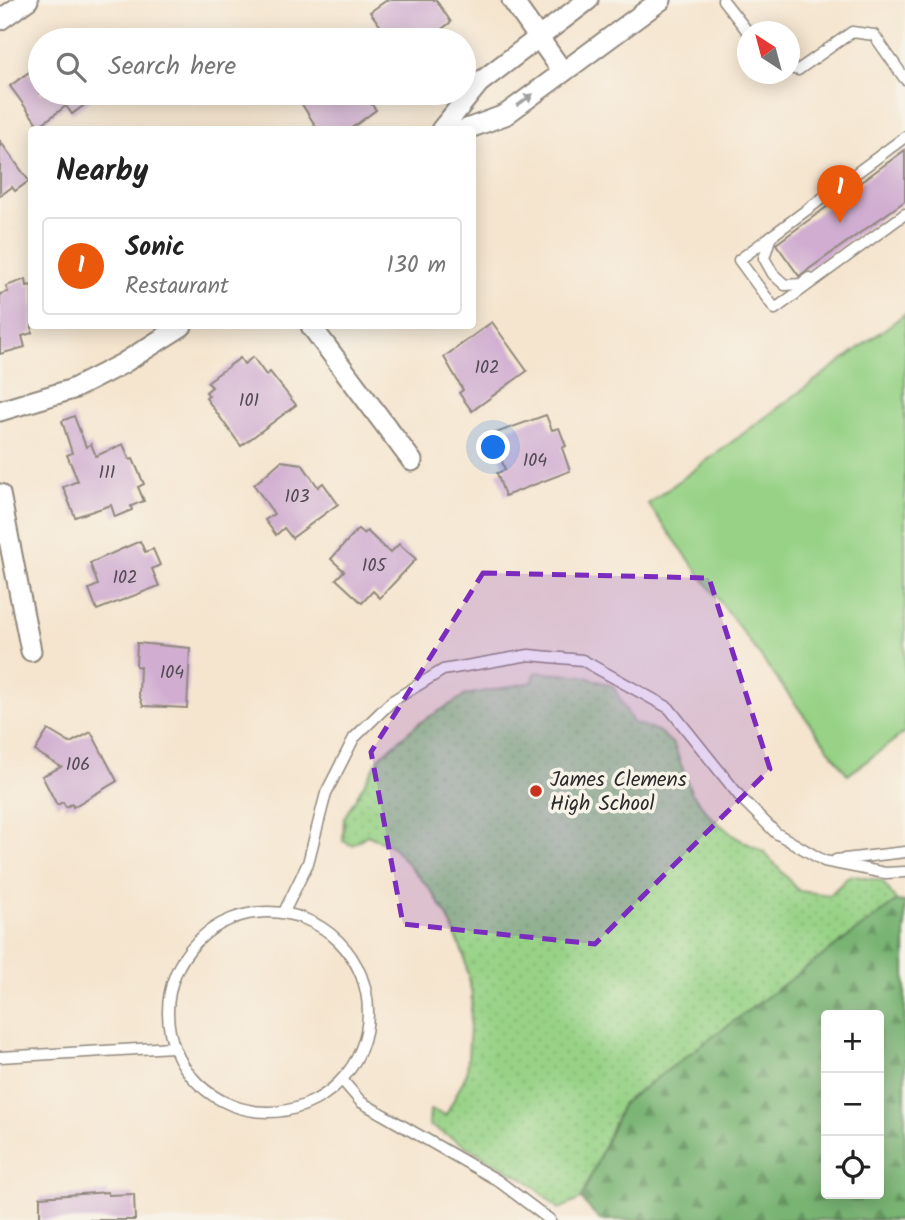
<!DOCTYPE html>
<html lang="en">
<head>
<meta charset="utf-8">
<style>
  body { margin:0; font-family:Kalam,sans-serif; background:#f6f6f6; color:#222 }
  .controls { position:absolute; right:21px; bottom:21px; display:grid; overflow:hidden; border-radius:7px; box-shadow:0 4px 18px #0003 }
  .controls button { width:63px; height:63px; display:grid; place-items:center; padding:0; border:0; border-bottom:2px solid #e0e0e0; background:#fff; color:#222; font:35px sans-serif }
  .compass { position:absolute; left:737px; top:21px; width:63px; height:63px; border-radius:50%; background:#fff; box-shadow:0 4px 18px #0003; rotate:324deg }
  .you { position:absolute; left:494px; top:448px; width:24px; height:24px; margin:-18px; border:5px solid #fff; border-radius:50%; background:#1a73e8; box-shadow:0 0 0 10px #1a73e833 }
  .badge { display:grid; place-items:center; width:46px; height:46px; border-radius:50%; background:#ea580c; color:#fff; font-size:23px; font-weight:700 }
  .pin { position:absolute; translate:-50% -58px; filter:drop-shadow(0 2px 4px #0008) }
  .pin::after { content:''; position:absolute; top:37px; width:24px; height:21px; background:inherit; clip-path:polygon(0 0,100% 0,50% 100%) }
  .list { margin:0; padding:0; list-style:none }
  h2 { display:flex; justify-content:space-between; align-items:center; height:91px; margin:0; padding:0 28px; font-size:30px }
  h2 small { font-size:23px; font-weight:400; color:#767676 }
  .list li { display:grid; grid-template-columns:46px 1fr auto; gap:21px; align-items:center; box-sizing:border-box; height:98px; margin:0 14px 14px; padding:0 14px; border:2px solid #e0e0e0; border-radius:7px }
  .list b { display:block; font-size:26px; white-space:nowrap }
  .list p { margin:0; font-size:23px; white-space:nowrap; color:#767676 }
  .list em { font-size:23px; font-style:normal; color:#767676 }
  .icon { flex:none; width:38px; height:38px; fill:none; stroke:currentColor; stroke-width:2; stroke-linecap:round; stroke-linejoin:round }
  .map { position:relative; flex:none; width:905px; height:1220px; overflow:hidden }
  .search { position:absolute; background:#fff; box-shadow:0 4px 18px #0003; left:28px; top:28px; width:448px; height:77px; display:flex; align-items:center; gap:18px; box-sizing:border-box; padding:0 24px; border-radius:38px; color:#767676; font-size:26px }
  .panel { position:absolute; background:#fff; box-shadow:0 4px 18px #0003; left:28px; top:126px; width:448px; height:203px; border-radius:7px }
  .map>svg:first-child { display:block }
  .grass { fill:url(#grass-dots); stroke:#617e58; stroke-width:2 }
  .forest { fill:url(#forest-firs); stroke:#52704f; stroke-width:2; fill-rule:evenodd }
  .pitch { fill:#97d286; stroke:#617e58; stroke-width:2 }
  .building { fill:#d0add1 }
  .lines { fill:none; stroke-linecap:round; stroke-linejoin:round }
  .lane-casing { stroke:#90887d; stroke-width:13 }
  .street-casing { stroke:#90887d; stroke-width:23 }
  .lane { stroke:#fff; stroke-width:10 }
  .street { stroke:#fff; stroke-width:19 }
  .oneway { fill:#a0a0a0 }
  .marked { fill:#7b2cbf; fill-opacity:0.2; stroke:#7b2cbf; stroke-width:5; stroke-dasharray:14 9; stroke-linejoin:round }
  .poi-dot { fill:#c8321e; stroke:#f7f3e8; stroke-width:2.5 }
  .labels { text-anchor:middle; stroke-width:7; stroke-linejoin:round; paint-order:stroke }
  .number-label { font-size:18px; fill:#544c54 }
  .poi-label { font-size:21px; fill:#2b2b2b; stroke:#f7f3e8; text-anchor:start }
</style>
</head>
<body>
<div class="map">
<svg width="905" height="1220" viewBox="0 0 905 1220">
  <defs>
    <pattern id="grass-dots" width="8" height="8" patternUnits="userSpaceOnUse" patternTransform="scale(1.75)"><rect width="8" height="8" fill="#97d286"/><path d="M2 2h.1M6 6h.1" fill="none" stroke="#82b474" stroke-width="1.8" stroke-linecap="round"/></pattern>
    <pattern id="forest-firs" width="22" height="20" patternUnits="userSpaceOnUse" patternTransform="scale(1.75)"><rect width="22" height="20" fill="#79b473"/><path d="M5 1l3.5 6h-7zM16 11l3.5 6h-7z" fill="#63935f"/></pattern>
  </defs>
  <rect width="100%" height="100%" fill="#f7f3e8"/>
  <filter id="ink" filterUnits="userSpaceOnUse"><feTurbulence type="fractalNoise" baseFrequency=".0143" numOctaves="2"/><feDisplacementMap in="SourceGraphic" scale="14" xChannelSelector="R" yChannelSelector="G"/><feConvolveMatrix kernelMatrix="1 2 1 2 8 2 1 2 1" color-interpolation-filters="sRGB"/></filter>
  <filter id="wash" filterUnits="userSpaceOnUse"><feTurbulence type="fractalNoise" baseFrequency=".00686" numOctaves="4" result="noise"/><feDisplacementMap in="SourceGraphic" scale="28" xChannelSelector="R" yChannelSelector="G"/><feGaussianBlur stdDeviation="1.57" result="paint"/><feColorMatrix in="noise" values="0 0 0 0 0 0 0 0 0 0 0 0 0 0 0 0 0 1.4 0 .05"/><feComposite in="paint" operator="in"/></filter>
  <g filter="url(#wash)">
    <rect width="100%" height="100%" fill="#f5e5cf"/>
    <polygon class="grass" points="535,672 583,676 613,686 633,723 658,731 674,745 691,792 711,817 735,837 764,852 799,891 830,895 850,875 882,881 897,901 623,1103 581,1199 559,1209 529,1182 429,1125 430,1110 446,1115 467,1073 472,995 464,956 448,917 430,889 392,846 367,835 352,845 343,841 344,818 380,757 419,723 466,695 533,682"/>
    <path class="forest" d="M897,901L905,902V1220H600L581,1199L623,1103ZM826,1015H879V1194H826Z"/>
    <polygon class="pitch" points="905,314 905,732 848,775 648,504"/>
    <g id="blocks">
      <g class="building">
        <polygon points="387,0 436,0 451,22 442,29 450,40 399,40 392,30 387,35 370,12"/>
        <polygon points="29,72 40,87 40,93 101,93 72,114 66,106 39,126 10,86"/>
        <polygon points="295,93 363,93 376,110 349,130 318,130"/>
        <polygon points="0,141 29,181 15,191 12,187 0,196"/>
        <polygon points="905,150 905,201 799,276 776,244"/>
        <polygon points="26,279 27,286 32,285 32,333 22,336 25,347 0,354 0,294 8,292 6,286"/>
        <polygon points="492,322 527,371 472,411 459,393 463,390 444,357"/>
        <polygon points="253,357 266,375 270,372 296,405 241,446 206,398 209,396 206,392 212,387 207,382 240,358 244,364"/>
        <polygon points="546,415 552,430 559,428 566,446 562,448 570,471 505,496 497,473 505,470 493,434"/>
        <polygon points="74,416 86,447 91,444 96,456 123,444 130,460 133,459 144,484 138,487 144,501 131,506 132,510 115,517 111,505 75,517 63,487 78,481 67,455 72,453 62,421"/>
        <polygon points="281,461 302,464 318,487 323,483 338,504 292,538 284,528 276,535 265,520 274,514 254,485"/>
        <polygon points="358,529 364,534 367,531 390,553 399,544 416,559 380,598 373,591 362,603 336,579 344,571 331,559"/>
        <polygon points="140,541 145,552 153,549 160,565 152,569 159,586 97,610 89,589 98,585 90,563"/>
        <polygon points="137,643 190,648 187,708 143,706 139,694 140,667 136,666"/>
        <polygon points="48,730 70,743 91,732 117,781 73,807 72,804 66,807 63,802 57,805 42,776 61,767 35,751"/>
        <polygon points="108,1192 108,1195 134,1194 135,1220 40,1220 40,1197"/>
      </g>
    </g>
  </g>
  <g filter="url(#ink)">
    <use href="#blocks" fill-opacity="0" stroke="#90887d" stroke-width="2"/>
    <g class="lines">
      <defs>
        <g id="lane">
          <polyline points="723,0 748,32"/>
          <polyline points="790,68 798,70 852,32 874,35 905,79"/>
          <polyline points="905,137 739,260 775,309 905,214"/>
          <polyline points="771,236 764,258 773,274 785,285 801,284 809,278"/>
          <polyline points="836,860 905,852"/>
          <circle cx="268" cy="1012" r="100"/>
          <polyline points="284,912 308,863 326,793 354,738 392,701 443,670 529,655 582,660 669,708 741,798 776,833 824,861 885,873 905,872"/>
          <polyline points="0,1057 173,1047"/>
          <polyline points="343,1081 361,1102 497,1180 550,1220"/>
        </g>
        <g id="street">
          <polyline points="512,0 563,72"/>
          <polyline points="0,20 28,0"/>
          <polyline points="441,130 479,83 588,0"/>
          <polyline points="464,130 505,115 661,0"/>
          <polyline points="311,326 412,461"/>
          <polyline points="0,411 73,389 122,364 182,326"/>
          <polyline points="0,494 31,651"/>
        </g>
      </defs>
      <use href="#lane" class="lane-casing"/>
      <use href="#street" class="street-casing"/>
      <use href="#lane" class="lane"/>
      <use href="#street" class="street"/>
    </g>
    <defs><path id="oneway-solid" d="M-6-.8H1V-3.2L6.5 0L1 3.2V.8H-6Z" transform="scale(1.75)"/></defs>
    <use class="oneway" href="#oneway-solid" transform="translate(525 100) rotate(-36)"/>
  </g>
  <path class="marked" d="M483,573L709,578L770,769L595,944L403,924L371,752Z"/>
  <circle class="poi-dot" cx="536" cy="791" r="7"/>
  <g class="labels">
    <g class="number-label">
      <text x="487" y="373">102</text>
      <text x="249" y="406">101</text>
      <text x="535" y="466">104</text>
      <text x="107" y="478">111</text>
      <text x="297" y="502">103</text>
      <text x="374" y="571">105</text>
      <text x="125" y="583">102</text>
      <text x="172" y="678">104</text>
      <text x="78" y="770">106</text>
    </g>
    <g class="poi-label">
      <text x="550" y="786">James Clemens<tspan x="550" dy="24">High School</tspan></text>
    </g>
  </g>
</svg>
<div class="controls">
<button>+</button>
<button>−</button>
<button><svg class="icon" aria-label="locate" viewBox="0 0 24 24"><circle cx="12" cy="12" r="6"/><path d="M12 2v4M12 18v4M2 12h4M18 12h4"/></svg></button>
</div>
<svg class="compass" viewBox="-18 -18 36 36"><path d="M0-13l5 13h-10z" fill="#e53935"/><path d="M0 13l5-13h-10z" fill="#767676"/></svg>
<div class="you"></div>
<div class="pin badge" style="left:840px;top:223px">1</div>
<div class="search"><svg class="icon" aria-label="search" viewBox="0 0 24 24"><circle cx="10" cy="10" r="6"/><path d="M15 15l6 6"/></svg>Search here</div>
<section class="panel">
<h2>Nearby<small></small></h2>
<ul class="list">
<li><span class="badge">1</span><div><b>Sonic</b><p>Restaurant</p></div><em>130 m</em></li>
</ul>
</section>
</div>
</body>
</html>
